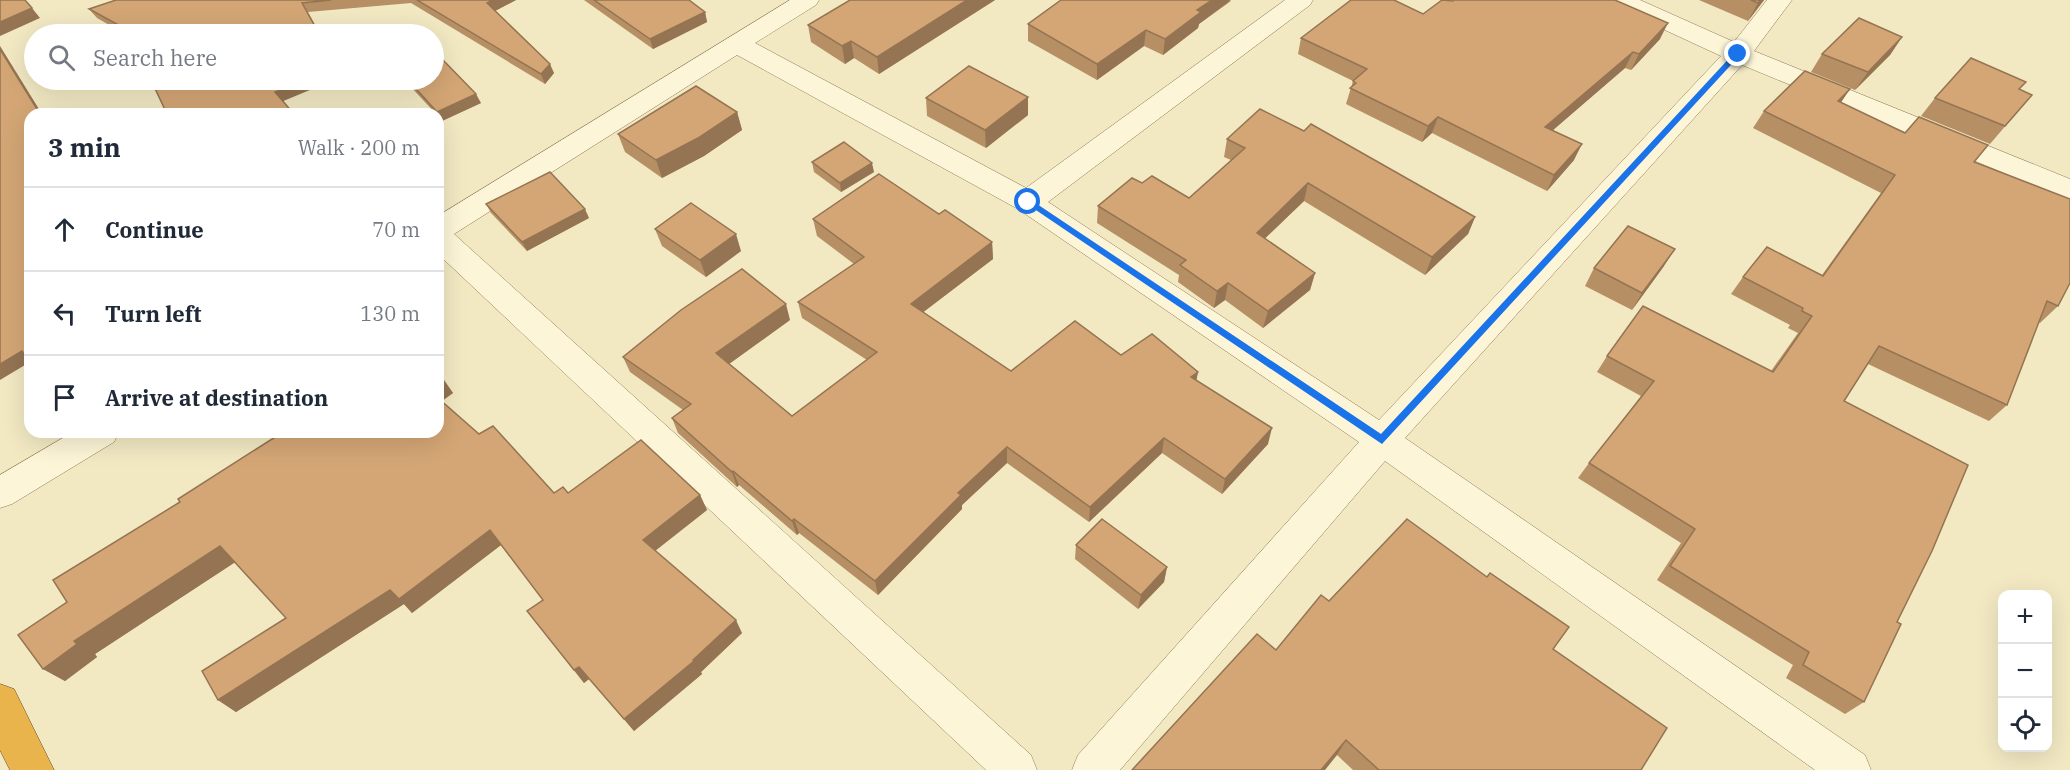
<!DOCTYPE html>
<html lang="en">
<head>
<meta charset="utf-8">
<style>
  body { margin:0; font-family:"IBM Plex Serif",serif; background:#f2f2f3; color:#1f2937 }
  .controls { position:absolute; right:18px; bottom:18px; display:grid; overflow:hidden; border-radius:12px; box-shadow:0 6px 24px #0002 }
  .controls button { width:54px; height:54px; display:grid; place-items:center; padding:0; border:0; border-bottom:2px solid #e0e1e3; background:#fff; color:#1f2937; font:30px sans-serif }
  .stop { position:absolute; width:18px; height:18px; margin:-14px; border:4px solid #1a73e8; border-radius:50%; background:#fff }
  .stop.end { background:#1a73e8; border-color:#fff; box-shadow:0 2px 6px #0008 }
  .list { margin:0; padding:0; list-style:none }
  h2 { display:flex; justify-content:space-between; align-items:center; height:78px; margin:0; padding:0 24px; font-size:26px }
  h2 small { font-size:20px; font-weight:400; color:#747a83 }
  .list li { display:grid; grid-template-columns:39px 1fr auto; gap:18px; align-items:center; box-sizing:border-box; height:84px; padding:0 24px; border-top:2px solid #e0e1e3 }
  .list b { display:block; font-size:22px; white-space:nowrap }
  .list em { font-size:20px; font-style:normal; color:#747a83 }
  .icon { flex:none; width:33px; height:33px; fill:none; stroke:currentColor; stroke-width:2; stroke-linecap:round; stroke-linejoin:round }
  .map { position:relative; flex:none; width:2070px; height:770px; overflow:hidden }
  .search { position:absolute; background:#fff; box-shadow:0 6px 24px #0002; left:24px; top:24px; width:420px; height:66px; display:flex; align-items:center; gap:15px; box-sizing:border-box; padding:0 21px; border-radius:33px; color:#747a83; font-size:22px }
  .panel { position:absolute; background:#fff; box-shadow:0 6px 24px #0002; left:24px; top:108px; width:420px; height:330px; border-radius:18px }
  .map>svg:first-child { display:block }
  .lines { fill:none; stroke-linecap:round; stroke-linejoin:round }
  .minor-casing { stroke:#8f7a57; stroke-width:1 }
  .highway-casing { stroke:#5c472c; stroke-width:1 }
  .minor { fill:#fcf5d7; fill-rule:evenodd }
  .highway { fill:#e9b44c; fill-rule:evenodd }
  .wall { fill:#b68f65 }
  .shaded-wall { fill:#947452 }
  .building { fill:#d4a675; stroke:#947452; stroke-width:1.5 }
  .route { fill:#1a73e8 }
</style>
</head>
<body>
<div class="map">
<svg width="2070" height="770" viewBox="0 0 2070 770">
  <rect width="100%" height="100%" fill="#f2e9c3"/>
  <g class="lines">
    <defs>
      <g id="minor">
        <polygon points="790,0 819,0 816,5 755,43 1026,188 1285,0 1313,0 1310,5 1048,202 1379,420 1721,56 1611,5 1608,0 1640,0 1734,42 1767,0 1792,0 1754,51 2070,179 2070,200 1742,65 1405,438 1865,755 1871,770 1815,770 1385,461 1120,770 1072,770 1078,755 1359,442 1018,209 737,55 454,234 1031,755 1037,770 986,770 438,254 438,216"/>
        <polygon points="73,432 119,432 114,442 12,504 0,508 0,475"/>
      </g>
      <polygon id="highway" points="0,684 14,689 54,770 10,770 0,750"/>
    </defs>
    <use href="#minor" class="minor-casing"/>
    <use href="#highway" class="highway-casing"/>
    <use href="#minor" class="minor"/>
    <use href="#highway" class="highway"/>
  </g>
  <g class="wall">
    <polygon points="116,0 516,0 495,11 554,73 545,84 411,3 308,12 320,34 125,34 97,18 89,9"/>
    <polygon points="584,0 689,0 705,12 707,22 653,49"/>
    <polygon points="850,0 995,0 879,74 854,58 845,64 811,42 808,25"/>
    <polygon points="1699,0 1764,0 1748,21"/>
    <polygon points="1231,1 1199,24 1198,28 1163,55 1144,46 1097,80 1028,41 1028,24"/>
    <polygon points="1453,1 1660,39 1631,70 1625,68 1553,130 1574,160 1547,191 1432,133 1422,142 1346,104 1353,81 1298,54 1301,38 1423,14"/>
    <polygon points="1902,37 1890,55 1855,90 1811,72 1822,54"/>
    <polygon points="407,80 434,80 481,103 442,121 438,116 438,114 436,114 410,86"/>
    <polygon points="2019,89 2032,95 1990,144 1921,116 1935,98"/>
    <polygon points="926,98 1028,115 986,148 927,116"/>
    <polygon points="1841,103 1905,133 1974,162 2058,306 2040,323 2039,322 2007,405 1989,421 1868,364 1844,401 1897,622 1864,702 1845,714 1786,678 1793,665 1657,580 1681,543 1578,478 1589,463 1641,396 1597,372 1607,356 1771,371 1798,333 1788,328 1790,325 1731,294 1743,277 1822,275 1881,193 1753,128 1764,111"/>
    <polygon points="737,112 742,130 704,156 662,178 625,152 618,134"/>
    <polygon points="1227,139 1475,217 1468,234 1425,275 1304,201 1265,238 1315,273 1310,290 1263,328 1225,300 1214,308 1178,282 1179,275 1097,223 1098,206 1142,183 1189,198 1231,160 1224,157"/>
    <polygon points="812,162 874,172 841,192 814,172"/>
    <polygon points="486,204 589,218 527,251 491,213"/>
    <polygon points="939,214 992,242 993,259 923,312 1011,371 1121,355 1198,372 1196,380 1268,444 1222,494 1162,453 1089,522 1007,463 962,505 962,509 878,595 799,533 797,535 739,485 737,487 678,433 672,418 683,410 630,372 623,357 790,320 729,364 792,416 867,360 802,318 798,302 854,264 817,236 813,219"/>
    <polygon points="655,229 741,251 706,277 662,246"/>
    <polygon points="1664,266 1632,310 1585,286 1594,268"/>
    <polygon points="438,373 453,393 441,401 479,434 554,493 700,495 707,510 655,551 742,633 701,672 702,674 634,731 589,679 584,683 527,611 543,600 501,545 412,613 404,604 236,712 218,700 286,618 235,562 95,654 97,657 65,681 43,669 67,602 180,502"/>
    <polygon points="1076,545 1167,567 1164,582 1138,609 1075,559"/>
    <polygon points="1329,601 1553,649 1641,770 1353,770 1337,755 1276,650"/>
  </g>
  <g class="shaded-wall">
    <polygon points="493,0 516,0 491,13 487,3"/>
    <polygon points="967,0 995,0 879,74 877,57"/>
    <polygon points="1212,0 1231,0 1199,24 1198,28 1163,55 1165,39 1197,10"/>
    <polygon points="1760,0 1764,0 1748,21 1758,3"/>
    <polygon points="302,3 320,34 310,34"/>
    <polygon points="32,8 40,18 0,36 0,22"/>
    <polygon points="705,12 707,22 653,49 650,39"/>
    <polygon points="1668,23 1660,39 1631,70 1639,54"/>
    <polygon points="1146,30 1144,46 1097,80 1097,64"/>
    <polygon points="1902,37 1890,55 1855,90 1868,72"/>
    <polygon points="851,41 854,58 845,64 842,46"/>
    <polygon points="0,46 42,114 40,114 0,49"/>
    <polygon points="1633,52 1625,68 1538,143 1545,127"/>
    <polygon points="550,64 554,73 545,84 541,74"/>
    <polygon points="305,80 334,80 281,102 275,92"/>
    <polygon points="1850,89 1838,107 1838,101"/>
    <polygon points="476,94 481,103 442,121 437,112"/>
    <polygon points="1028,97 1028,115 986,148 985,130"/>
    <polygon points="737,112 742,130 704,156 662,178 656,160"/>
    <polygon points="1438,117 1432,133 1422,142 1428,126"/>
    <polygon points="1582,144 1574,160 1547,191 1554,175"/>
    <polygon points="872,163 874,172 841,192 840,183"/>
    <polygon points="1308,183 1304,201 1253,250 1257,233"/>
    <polygon points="585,209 589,218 527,251 522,242"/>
    <polygon points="1475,217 1468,234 1425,275 1432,257"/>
    <polygon points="736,234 741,251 706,277 700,260"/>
    <polygon points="992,242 993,259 913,320 911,304"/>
    <polygon points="1675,249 1664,266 1632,310 1642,293"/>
    <polygon points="1315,273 1310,290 1263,328 1268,311"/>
    <polygon points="1228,283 1225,300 1214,308 1217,291"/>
    <polygon points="786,304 790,320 722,369 716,353"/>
    <polygon points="22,351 30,362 0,380 0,364"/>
    <polygon points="1198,372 1195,388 1191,377"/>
    <polygon points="442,377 453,393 438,404 438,380"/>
    <polygon points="1272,428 1268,444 1222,494 1225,479"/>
    <polygon points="1164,438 1162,453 1089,522 1090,507"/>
    <polygon points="1007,447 1007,463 962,505 962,509 878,595 875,581 958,493"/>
    <polygon points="733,471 739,485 737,487 732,472"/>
    <polygon points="700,495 707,510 651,554 643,540"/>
    <polygon points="794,519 799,533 797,535 792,521"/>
    <polygon points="490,530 501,545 412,613 404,604 236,712 218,700 390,590"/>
    <polygon points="220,546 237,561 95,654 97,657 65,681 43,669 74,641"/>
    <polygon points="1167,567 1164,582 1138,609 1141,595"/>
    <polygon points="736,620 742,633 701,672 702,674 634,731 624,719 693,660"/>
    <polygon points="579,667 589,679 584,683 574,670"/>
    <polygon points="1346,740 1337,755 1325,770 1321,770"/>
  </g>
  <g class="building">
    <polygon points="0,0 25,0 32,8 0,22"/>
    <polygon points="116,0 331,0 302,3 317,30 309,33 310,34 135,34 89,9"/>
    <polygon points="417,0 493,0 487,3 550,64 541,74"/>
    <polygon points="594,0 689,0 705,12 650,39"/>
    <polygon points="850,0 967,0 877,57 851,41 842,46 808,25"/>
    <polygon points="1061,0 1212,0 1197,10 1201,12 1165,39 1146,30 1097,64 1028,24"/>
    <polygon points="1351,0 1394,0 1423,14 1442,0 1453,1 1454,0 1615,0 1668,23 1639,54 1633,52 1545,127 1582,144 1554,175 1438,117 1428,126 1350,88 1356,83 1353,81 1367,69 1301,38"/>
    <polygon points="1751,0 1760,0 1758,3"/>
    <polygon points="1859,18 1902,37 1868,72 1822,54"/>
    <polygon points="0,49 40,114 30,114 30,362 22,351 0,364"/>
    <polygon points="1971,58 2026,82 2019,89 2032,95 2005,126 1935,98"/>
    <polygon points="443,60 476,94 437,112 408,80 434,80 434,64"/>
    <polygon points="969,66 1028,97 985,130 926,98"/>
    <polygon points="1805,71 1850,89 1838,101 1905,133 1919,117 1988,145 1974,162 2070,199 2070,283 2058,306 2047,301 2007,405 1879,346 1844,401 1968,465 1932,551 1897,622 1901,624 1864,702 1803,665 1809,652 1670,566 1695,529 1589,463 1654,381 1607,356 1643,306 1773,372 1812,316 1802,311 1803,308 1743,277 1767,247 1823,276 1895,175 1764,111"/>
    <polygon points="151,80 305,80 275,92 294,114 167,114"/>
    <polygon points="696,86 737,112 698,138 656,160 618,134"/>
    <polygon points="1260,109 1304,131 1311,124 1475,217 1432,257 1308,183 1257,233 1315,273 1268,311 1228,283 1217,291 1180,265 1186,260 1098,206 1132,178 1142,183 1152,176 1189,198 1245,148 1227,139"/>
    <polygon points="844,142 872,163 840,183 812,162"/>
    <polygon points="550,172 585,209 522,242 486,204"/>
    <polygon points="879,174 939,214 945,210 992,242 911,304 1011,371 1075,321 1121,355 1152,334 1198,372 1191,377 1272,428 1225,479 1164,438 1090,507 1007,447 958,493 961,495 875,581 794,519 792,521 733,471 732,472 672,418 691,404 623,357 681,310 742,269 786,304 716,353 792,416 877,352 798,302 864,257 813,219"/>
    <polygon points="691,203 736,234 700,260 655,229"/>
    <polygon points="1628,226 1675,249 1642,293 1594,268"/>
    <polygon points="438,373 442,377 438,380"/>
    <polygon points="438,398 479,434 493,426 554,493 563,487 568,493 641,440 700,495 643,540 736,620 693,660 694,661 624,719 579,667 574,670 527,611 543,600 490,530 399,599 390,590 218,700 202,671 286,618 220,546 74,641 77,644 43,669 18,635 67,602 53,580 180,502 178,499 283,432 438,432"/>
    <polygon points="1102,519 1167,567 1141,595 1076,545"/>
    <polygon points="1407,519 1487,577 1490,573 1569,627 1553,649 1667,728 1641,770 1379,770 1346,740 1321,770 1132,770 1257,634 1276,650 1321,595 1329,601"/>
  </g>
  <polygon class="route" points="1735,52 1741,54 1382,444 1024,202 1031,200 1381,434"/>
</svg>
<div class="controls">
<button>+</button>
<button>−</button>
<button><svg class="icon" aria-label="locate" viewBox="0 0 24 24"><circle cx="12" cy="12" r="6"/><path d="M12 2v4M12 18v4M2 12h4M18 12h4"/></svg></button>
</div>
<div class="stop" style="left:1028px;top:202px"></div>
<div class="stop end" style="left:1738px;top:54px"></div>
<div class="search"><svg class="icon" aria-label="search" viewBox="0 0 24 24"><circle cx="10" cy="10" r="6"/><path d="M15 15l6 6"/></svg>Search here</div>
<section class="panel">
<h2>3 min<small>Walk · 200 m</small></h2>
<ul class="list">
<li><svg class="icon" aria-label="ahead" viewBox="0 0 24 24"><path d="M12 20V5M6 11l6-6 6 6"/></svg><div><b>Continue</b></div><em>70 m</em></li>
<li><svg class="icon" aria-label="left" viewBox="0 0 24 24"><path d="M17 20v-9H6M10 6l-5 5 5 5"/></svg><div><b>Turn left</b></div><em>130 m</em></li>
<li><svg class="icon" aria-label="arrive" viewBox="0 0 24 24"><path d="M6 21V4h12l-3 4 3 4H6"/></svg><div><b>Arrive at destination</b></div></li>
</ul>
</section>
</div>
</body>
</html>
